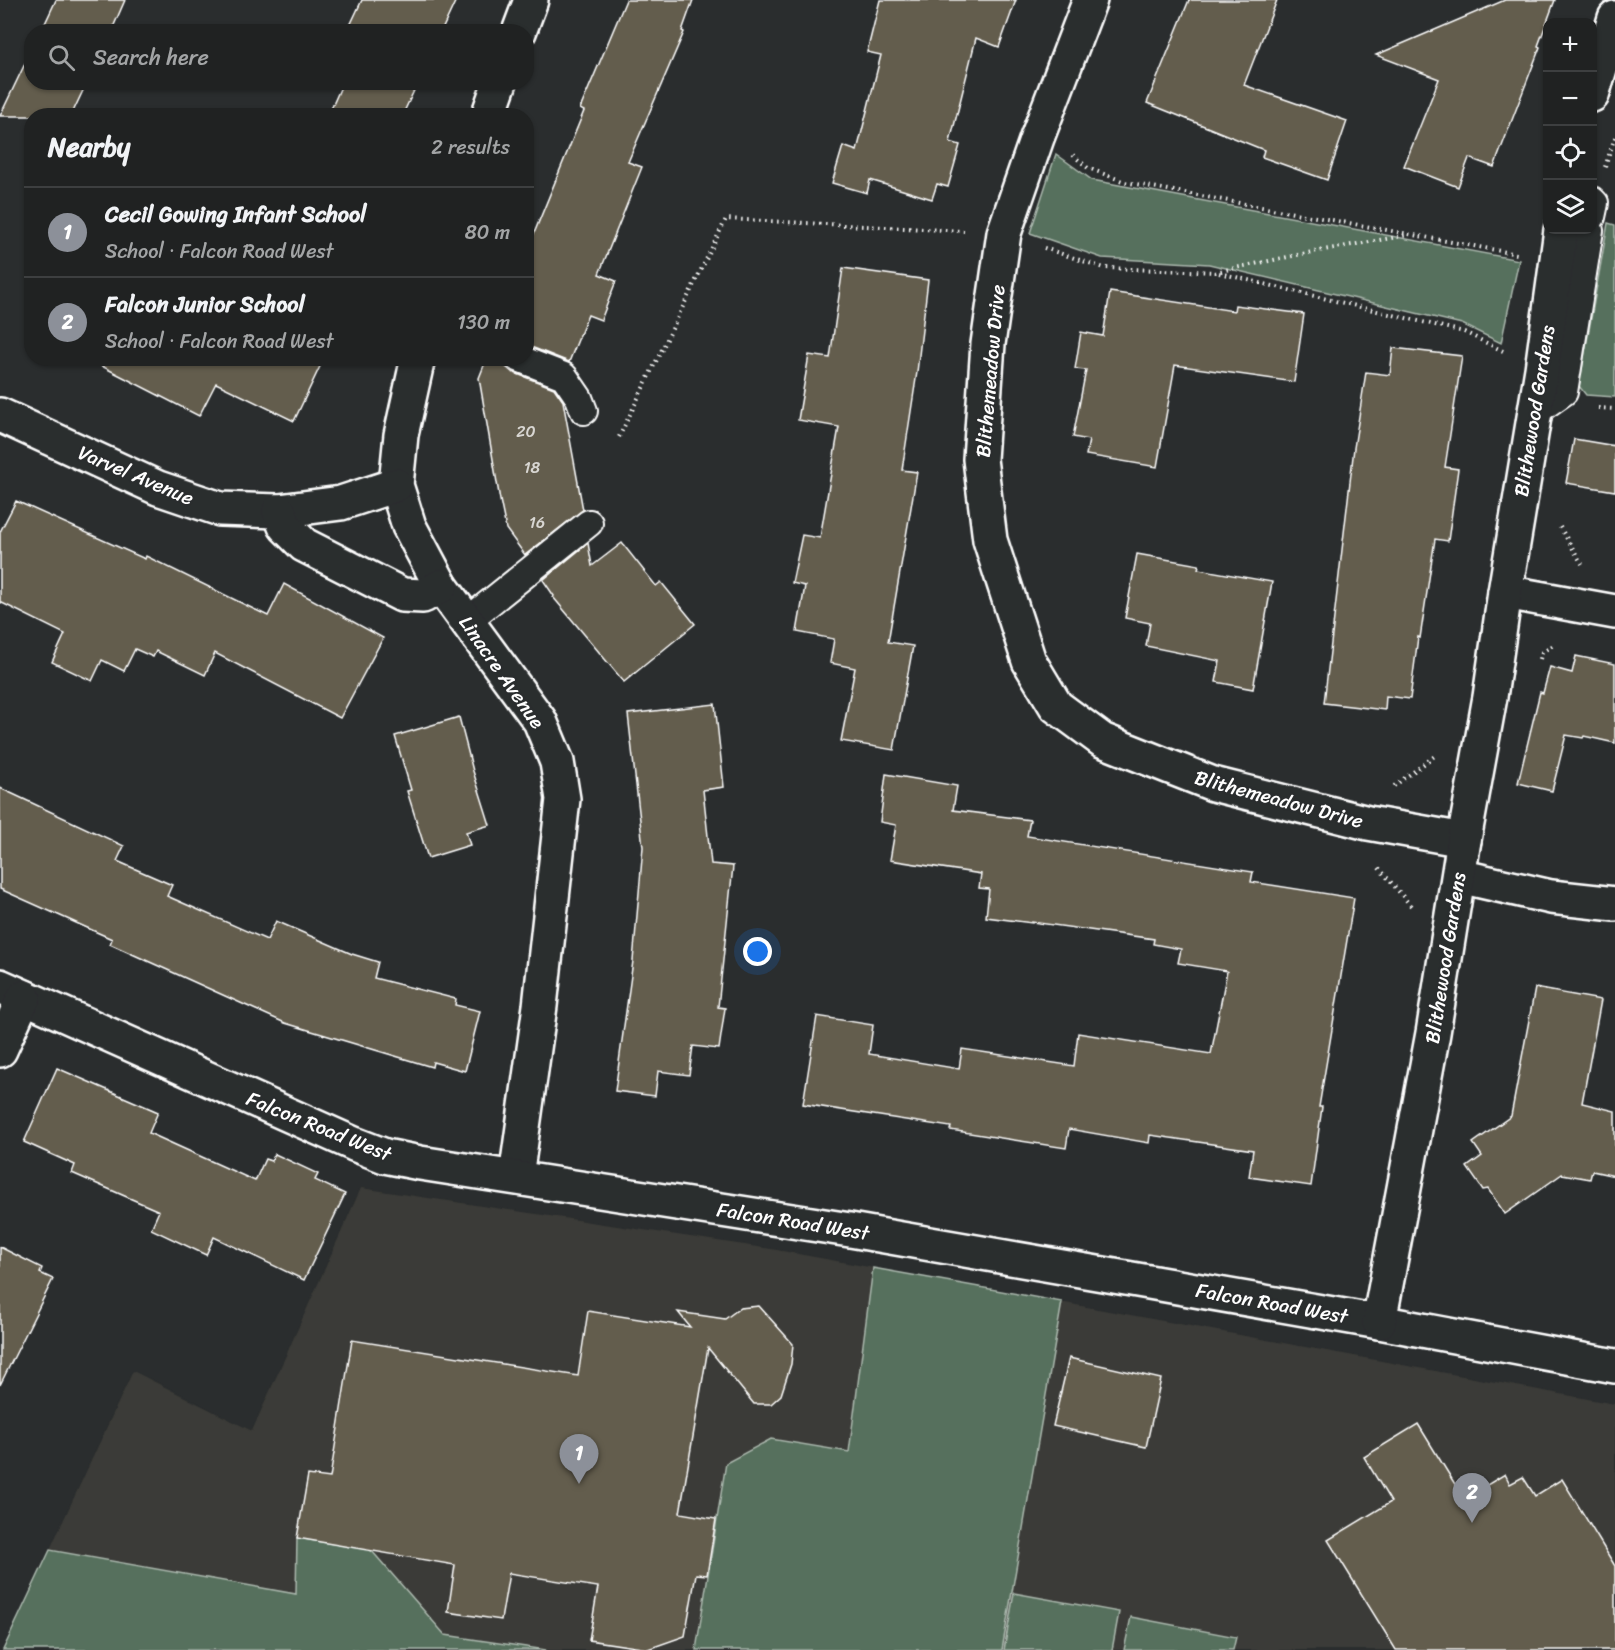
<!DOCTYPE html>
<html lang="en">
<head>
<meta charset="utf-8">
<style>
  body { margin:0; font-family:Sriracha,sans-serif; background:#2d2f2f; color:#f1f3f6 }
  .controls { position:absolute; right:18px; top:18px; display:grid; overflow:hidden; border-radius:12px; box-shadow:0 2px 4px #0004 }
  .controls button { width:54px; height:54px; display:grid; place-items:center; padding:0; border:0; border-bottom:2px solid #3d3f40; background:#202222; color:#f1f3f6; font:30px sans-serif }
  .you { position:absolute; left:758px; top:952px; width:21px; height:21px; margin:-15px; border:4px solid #fff; border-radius:50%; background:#1a73e8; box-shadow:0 0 0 9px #1a73e833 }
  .badge { display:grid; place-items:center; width:39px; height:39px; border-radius:50%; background:#8c9099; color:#fff; font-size:20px; font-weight:700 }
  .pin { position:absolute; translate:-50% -50px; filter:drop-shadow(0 2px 3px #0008) }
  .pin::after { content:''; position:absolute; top:32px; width:21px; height:18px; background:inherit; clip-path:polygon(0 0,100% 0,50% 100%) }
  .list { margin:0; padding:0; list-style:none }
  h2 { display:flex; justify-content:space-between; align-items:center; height:78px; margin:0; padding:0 24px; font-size:26px }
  h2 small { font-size:20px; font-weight:400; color:#a2a4a5 }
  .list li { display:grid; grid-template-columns:39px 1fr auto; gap:18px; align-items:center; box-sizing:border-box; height:90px; padding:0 24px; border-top:2px solid #3d3f40 }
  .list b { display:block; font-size:22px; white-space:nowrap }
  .list p { margin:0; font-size:20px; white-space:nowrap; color:#a2a4a5 }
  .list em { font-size:20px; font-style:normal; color:#a2a4a5 }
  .icon { flex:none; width:33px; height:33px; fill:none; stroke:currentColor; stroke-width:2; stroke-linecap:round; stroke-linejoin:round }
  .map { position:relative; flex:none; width:1615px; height:1650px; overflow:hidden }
  .search { position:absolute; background:#202222; box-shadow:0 2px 4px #0004; left:24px; top:24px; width:510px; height:66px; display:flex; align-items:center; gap:15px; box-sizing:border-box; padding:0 21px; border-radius:24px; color:#a2a4a5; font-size:22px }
  .panel { position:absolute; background:#202222; box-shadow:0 2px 4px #0004; left:24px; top:108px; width:510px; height:258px; border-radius:24px }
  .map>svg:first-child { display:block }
  .built { fill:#3b3b37 }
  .green { fill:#57705d; stroke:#abb8ae; stroke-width:1.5 }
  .building { fill:#645d4d; stroke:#fff; stroke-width:1.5 }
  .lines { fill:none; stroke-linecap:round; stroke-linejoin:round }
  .service-casing { stroke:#fff; stroke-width:30 }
  .minor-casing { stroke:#fff; stroke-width:38 }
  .path { stroke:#fff; stroke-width:4; stroke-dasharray:1.5 4.5; stroke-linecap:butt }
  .service { stroke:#2a2d2e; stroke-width:26 }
  .minor { stroke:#2a2d2e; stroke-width:33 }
  .labels { text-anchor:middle; stroke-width:4.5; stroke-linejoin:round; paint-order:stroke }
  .number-label { font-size:16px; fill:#d8d6d2 }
  .street-label { font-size:20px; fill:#fff; stroke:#2a2d2e }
</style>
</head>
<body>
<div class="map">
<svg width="1615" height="1650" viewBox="0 0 1615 1650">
  <rect width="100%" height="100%" fill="#2a2d2e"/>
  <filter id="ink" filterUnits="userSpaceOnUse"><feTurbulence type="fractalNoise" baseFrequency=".0167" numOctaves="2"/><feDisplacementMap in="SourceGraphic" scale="12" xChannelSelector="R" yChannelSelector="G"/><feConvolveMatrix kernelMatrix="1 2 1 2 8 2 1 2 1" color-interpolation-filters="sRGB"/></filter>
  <g filter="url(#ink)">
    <polygon class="built" points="361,1188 771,1249 1615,1404 1615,1650 3,1650 133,1371 252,1431"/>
    <g class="green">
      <polygon points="1056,154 1092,180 1519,260 1501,343 1462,324 1209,264 1102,258 1030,233"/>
      <polygon points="1608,223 1615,225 1615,397 1586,395 1579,386"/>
      <polygon points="873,1268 1062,1302 1002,1650 696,1650 726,1463 771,1439 849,1452"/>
      <polygon points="297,1538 371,1550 445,1635 546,1650 3,1650 50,1550 296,1594"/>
      <polygon points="1014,1593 1119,1612 1112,1650 1004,1650"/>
      <polygon points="1131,1617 1236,1637 1233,1650 1124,1650"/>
    </g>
    <g class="building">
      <polygon points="56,0 125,0 111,32 41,32"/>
      <polygon points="362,0 456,0 441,32 347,32"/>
      <polygon points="626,0 693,0 682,31 684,32 628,162 642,167 599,274 616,281 601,320 588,315 569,362 526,345 526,253 584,111 580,109"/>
      <polygon points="880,0 1016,0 999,47 976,38 950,142 960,145 948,187 937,184 932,199 870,180 867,193 832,183 843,146 857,151 881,55 867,52"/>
      <polygon points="1189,0 1277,0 1244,85 1347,121 1327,180 1262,157 1264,150 1147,103"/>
      <polygon points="1505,0 1555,0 1538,46 1540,47 1494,167 1469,158 1458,187 1404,166 1439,79 1376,55"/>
      <polygon points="32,49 32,82 87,82 71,116 0,116"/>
      <polygon points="343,82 418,82 402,116 328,116"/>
      <polygon points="843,268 928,280 917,372 902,470 917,472 888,642 913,646 894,750 841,741 855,668 830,663 834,639 797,632 805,586 792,583 802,535 820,538 839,427 798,420 809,355 830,358"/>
      <polygon points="1110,292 1234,311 1235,305 1304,314 1294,382 1175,365 1157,467 1086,455 1089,440 1073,437 1086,370 1075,369 1081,332 1103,336"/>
      <polygon points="1393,348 1462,356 1445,467 1458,469 1448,541 1435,539 1420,638 1418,637 1410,699 1386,696 1385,710 1324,703 1354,448 1366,372 1390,375"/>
      <polygon points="86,358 324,358 294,421 216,383 199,416"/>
      <polygon points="487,358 503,358 506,367 512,372 554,388 563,401 583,510 525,555 506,529 500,500 479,378"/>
      <polygon points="1574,439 1615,446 1615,491 1566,483"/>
      <polygon points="16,501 145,559 146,556 268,616 284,584 383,638 340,718 215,653 205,675 156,651 153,657 135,649 124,671 102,660 92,681 52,662 65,634 0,602 0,532"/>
      <polygon points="588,543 592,566 622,543 656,586 661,582 695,624 624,682 553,597 554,596 543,580"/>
      <polygon points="1137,554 1199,565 1198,569 1272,582 1253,689 1216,682 1220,661 1146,646 1150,623 1125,618"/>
      <polygon points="1576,656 1615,664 1615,743 1584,736 1583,738 1566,735 1552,791 1518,783 1540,692 1543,693 1550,667 1572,673"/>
      <polygon points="715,704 724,787 703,790 711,864 733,866 718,1007 725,1008 719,1049 693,1046 689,1075 658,1071 655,1096 615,1091 633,961 643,847 628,714"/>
      <polygon points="459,717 473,771 490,825 466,832 470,845 428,858 407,791 411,790 395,736"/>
      <polygon points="886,774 957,786 953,810 1030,820 1027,836 1253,872 1251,882 1354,898 1319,1107 1322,1107 1311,1186 1249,1177 1253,1150 1150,1135 1149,1143 1069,1129 1066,1148 950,1130 951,1127 803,1104 817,1016 873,1025 869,1054 959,1069 962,1049 1074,1066 1078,1033 1211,1054 1227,971 1178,963 1181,949 1153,944 1154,939 1032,922 1032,923 986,917 989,889 979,888 981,874 890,860 896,825 880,822"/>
      <polygon points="0,788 124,846 117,861 172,885 167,896 267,940 276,921 352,954 378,962 374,978 456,999 455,1005 480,1011 465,1071 433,1062 432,1067 285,1023 110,944 112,939 0,889"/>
      <polygon points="1535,988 1601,1000 1582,1103 1615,1111 1615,1176 1592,1171 1590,1179 1562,1174 1505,1214 1488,1189 1483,1190 1467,1167 1482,1156 1473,1143 1511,1116"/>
      <polygon points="57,1068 158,1112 149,1133 255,1181 265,1159 271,1161 275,1154 318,1174 315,1180 345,1194 304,1280 214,1237 206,1255 151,1229 159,1211 72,1173 75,1165 24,1142"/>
      <polygon points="0,1247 42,1268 40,1273 53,1279 0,1385"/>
      <polygon points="759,1306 793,1344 791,1364 781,1395 771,1404 754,1404 708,1348 680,1513 716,1519 707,1575 696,1574 685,1636 648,1649 589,1640 598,1587 509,1573 501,1620 448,1612 455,1565 297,1538 308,1475 330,1478 352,1340 578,1376 588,1311 690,1327 678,1312 725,1319 740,1308"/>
      <polygon points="1069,1358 1161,1379 1146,1447 1053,1426"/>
      <polygon points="1418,1424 1464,1499 1505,1474 1510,1484 1523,1477 1535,1496 1562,1479 1615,1566 1615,1650 1396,1650 1328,1540 1391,1502 1364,1457"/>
    </g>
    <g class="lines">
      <defs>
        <g id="service">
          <polyline points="1592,200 1595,203 1592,217"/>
          <polyline points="518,358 564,376 579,398 584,411"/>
          <polyline points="1534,413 1564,392 1590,230"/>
          <polyline points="467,621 589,523"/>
        </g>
        <g id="minor">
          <polyline points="1090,0 1037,138 1004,233 988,344 980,459 990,540 1029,661 1056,706 1102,740 1213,784 1368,823 1464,840"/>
          <polyline points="519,32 531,0"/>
          <polyline points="1592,95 1615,18"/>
          <polyline points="488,116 500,82"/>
          <polyline points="418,358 401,435 396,485 409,526 441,586 540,721 557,762 563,799 540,1006 516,1177"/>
          <polyline points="0,415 158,488 220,509 279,511 341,503 396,485"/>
          <polyline points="279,511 285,526 304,545 402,595 423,596 441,586"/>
          <polyline points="1505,592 1615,612"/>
          <polyline points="1459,876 1551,897 1615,904"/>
          <polyline points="0,986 354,1144 385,1156 420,1163 850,1230 1379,1322 1615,1366"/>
          <polyline points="0,1050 24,997"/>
          <polyline points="1379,1322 1433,1033 1464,840 1490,697 1505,592 1542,369 1561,230"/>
        </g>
      </defs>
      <use href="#service" class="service-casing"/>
      <use href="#minor" class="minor-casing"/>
      <g class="path">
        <polyline points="1073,155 1088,168 1125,182 1517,254"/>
        <polyline points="1605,167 1615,137"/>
        <polyline points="1044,248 1104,268 1216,272 1307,253 1408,235"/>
        <polyline points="1219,273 1464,332 1503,351"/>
        <polyline points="1598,408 1615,409"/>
        <polyline points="619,437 726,219 964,231"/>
        <polyline points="1560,527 1582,564"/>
        <polyline points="1540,659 1542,652 1555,644"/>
        <polyline points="1394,786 1436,755"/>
        <polyline points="1379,868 1411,906"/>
      </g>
      <use href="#service" class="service"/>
      <use href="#minor" class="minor"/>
    </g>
  </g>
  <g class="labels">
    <g class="number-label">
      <text x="526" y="437">20</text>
      <text x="532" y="473">18</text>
      <text x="537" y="528">16</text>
    </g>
    <g class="street-label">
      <text transform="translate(990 371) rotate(-85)" y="7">Blithemeadow Drive</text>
      <text transform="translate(1534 411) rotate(-81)" y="7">Blithewood Gardens</text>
      <text transform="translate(136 475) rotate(23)" y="7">Varvel Avenue</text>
      <text transform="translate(502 672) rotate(55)" y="7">Linacre Avenue</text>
      <text transform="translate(1279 799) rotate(15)" y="7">Blithemeadow Drive</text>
      <text transform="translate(1445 958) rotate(-81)" y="7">Blithewood Gardens</text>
      <text transform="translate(319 1126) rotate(22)" y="7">Falcon Road West</text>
      <text transform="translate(793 1221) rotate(9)" y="7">Falcon Road West</text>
      <text transform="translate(1272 1303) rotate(10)" y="7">Falcon Road West</text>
    </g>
  </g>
</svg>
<div class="controls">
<button>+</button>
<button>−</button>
<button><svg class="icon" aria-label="locate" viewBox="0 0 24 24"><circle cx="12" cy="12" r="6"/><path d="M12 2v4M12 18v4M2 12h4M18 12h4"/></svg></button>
<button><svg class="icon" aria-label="layers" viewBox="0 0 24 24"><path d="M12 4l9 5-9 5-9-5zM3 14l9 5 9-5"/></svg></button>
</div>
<div class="you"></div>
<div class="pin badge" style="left:579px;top:1484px">1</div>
<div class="pin badge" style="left:1472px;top:1523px">2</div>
<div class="search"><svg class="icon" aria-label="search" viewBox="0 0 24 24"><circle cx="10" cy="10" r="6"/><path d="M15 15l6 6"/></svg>Search here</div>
<section class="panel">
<h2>Nearby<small>2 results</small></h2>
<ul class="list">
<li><span class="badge">1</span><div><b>Cecil Gowing Infant School</b><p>School · Falcon Road West</p></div><em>80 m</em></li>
<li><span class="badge">2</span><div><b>Falcon Junior School</b><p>School · Falcon Road West</p></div><em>130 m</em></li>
</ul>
</section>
</div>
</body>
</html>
